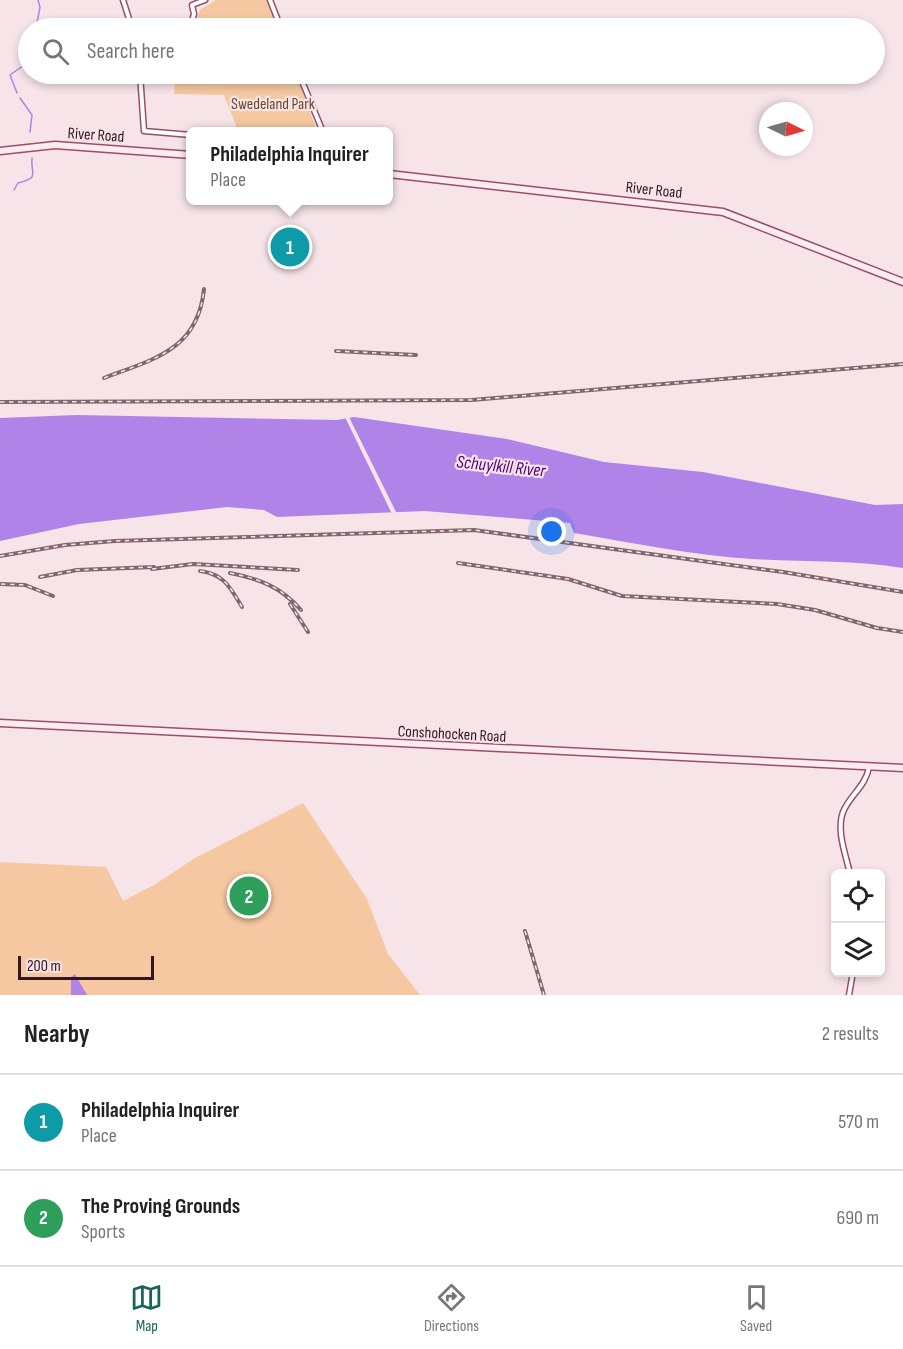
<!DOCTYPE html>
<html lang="en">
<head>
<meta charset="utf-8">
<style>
  body { margin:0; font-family:"Sofia Sans Condensed",sans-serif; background:#f6f6f6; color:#222 }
  .controls { position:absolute; right:18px; bottom:18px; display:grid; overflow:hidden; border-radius:9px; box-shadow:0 3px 9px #0003 }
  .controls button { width:54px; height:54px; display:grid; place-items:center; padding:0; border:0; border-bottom:2px solid #e0e0e0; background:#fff; color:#222; font:30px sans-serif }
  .compass { position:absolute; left:759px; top:102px; width:54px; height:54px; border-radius:50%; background:#fff; box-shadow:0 3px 9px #0003; rotate:95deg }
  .scale { position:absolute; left:18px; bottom:15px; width:136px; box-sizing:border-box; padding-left:6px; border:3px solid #35151e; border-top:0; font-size:16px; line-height:21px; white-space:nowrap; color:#35151e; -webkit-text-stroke:4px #f6e4e8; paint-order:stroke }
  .you { position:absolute; left:552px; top:532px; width:21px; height:21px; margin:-15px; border:4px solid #fff; border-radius:50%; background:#1a73e8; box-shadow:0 0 0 9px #1a73e833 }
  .badge { display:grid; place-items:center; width:39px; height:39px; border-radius:50%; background:#18635a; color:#fff; font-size:20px; font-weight:700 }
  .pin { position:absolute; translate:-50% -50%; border:3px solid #fff; box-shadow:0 2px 6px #0006 }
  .popup { position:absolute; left:186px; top:127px; width:207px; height:78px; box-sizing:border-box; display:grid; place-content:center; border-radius:9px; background:#fff; filter:drop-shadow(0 2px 4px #0005); font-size:20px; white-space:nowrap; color:#767676 }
  .popup b { font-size:22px; color:#222 }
  .popup::after { content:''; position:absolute; left:50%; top:100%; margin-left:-12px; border:12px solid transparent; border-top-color:#fff }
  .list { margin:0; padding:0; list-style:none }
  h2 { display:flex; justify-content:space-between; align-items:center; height:78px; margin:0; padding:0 24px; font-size:26px }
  h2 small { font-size:20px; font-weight:400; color:#767676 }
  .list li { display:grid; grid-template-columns:39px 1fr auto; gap:18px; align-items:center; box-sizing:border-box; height:96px; padding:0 24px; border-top:2px solid #e0e0e0 }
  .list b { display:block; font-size:22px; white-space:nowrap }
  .list p { margin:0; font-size:20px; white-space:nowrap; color:#767676 }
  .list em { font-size:20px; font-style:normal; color:#767676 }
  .icon { flex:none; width:33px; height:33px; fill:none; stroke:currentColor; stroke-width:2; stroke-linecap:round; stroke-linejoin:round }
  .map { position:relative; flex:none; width:903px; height:995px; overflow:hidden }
  .search { position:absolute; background:#fff; box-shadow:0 3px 9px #0003; left:18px; right:18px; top:18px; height:66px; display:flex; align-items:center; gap:15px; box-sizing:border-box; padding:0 21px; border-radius:33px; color:#767676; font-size:22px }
  .sheet { height:270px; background:#fff }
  nav { display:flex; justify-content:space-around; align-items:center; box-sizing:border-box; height:84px; border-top:2px solid #e0e0e0; background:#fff; font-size:16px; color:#767676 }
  nav a { display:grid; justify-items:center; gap:3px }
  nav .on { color:#18635a }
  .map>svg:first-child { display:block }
  .green { fill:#f5c8a1 }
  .water { fill:#af83e8 }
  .pier { fill:#f6e4e8 }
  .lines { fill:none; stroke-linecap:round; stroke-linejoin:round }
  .stream { stroke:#af83e8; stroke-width:1.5 }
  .street-casing { stroke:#9b4f65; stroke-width:7 }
  .secondary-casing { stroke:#9b4f65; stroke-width:9 }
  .street { stroke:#fff; stroke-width:4 }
  .secondary { stroke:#fcebef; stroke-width:6 }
  .rail-casing { stroke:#80666d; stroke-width:4 }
  .rail { stroke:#f6e4e8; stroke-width:1.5; stroke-dasharray:4.5; stroke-linecap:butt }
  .labels { text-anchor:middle; stroke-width:4.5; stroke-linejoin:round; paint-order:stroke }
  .park-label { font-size:16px; fill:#6e4824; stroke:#f6e4e8 }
  .street-label { font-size:16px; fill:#35151e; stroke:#f6e4e8 }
  .water-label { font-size:18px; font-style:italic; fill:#4d0082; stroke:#f6e4e8 }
</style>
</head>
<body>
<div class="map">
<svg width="903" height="995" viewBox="0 0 903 995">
  <rect width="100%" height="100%" fill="#f6e4e8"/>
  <g class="green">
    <polygon points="216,0 267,0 278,28 184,28 195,23 200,10"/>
    <polygon points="175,74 296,74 317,131 238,131 224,95 174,94"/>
    <polygon points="303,803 367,899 388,954 420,995 0,995 0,862 106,867 123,901 154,885 195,858"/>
  </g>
  <g class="water">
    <path d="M77,415L337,420L354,417L507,439L604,462L703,472L875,505L903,504V568C853,560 802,562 752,559C693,555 632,543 574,533L570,523L425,511L277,517L264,510L227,507L79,524L0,541V418Z"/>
    <polygon points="75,974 87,995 71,995 71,977"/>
  </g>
  <polygon class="pier" points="344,415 348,415 398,516 393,516"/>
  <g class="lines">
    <g class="stream">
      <polyline points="36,28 40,7 38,0"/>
      <polyline points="17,93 10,75 24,65 28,52"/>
      <polyline points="20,98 32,115 30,132"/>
      <path d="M14,190L18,183C41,177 30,174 32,158"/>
    </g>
    <defs>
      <g id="street">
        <polyline points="123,0 132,28"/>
        <polyline points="270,0 281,28"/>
        <polyline points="175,28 192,21 194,14 192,5 205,0"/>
        <polyline points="140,74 144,131 191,135"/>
        <polyline points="299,74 323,132"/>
        <path d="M850,874C846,855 836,831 843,812C850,795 866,786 869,767"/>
        <polyline points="849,995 853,972"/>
      </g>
      <g id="secondary">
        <polyline points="0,151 55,145 191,155"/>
        <polyline points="389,174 723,212 903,282"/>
        <polyline points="0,723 903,768"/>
      </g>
    </defs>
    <use href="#street" class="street-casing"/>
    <use href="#secondary" class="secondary-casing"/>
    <use href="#street" class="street"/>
    <use href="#secondary" class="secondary"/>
    <defs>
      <g id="rail">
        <polyline points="336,351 416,355"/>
        <path d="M104,378C154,359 198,350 204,289"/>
        <polyline points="0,402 472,400 903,364"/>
        <polyline points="0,556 65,545 115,541 474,530 783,572 903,592"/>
        <polyline points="458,563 568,579 622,596 777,604 815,610 877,628 903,632"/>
        <polyline points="152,569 193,564 298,570"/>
        <path d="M200,571C224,574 230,587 242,607"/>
        <path d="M230,573C260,579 281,587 301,610"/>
        <polyline points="40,577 77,570 154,567"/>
        <polyline points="1,584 25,585 53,596"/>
        <polyline points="290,604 308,632"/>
        <polyline points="525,931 544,995"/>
      </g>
    </defs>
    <use href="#rail" class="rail-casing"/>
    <use href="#rail" class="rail"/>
  </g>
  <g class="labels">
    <g class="park-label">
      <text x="273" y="109">Swedeland Park</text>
    </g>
    <g class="street-label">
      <text transform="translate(96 134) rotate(4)" y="6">River Road</text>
      <text transform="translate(654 189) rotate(6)" y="6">River Road</text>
      <text transform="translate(452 733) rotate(3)" y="6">Conshohocken Road</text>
    </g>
    <g class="water-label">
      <text transform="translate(501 466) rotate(6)" y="6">Schuylkill River</text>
    </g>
  </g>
</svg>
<div class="controls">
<button><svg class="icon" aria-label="locate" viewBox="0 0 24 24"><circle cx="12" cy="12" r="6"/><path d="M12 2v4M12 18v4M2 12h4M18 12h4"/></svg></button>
<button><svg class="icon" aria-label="layers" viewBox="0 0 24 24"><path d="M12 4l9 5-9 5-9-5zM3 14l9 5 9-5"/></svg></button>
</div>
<svg class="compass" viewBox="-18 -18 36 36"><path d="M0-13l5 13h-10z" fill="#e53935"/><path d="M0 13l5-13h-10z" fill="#767676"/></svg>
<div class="scale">200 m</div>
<div class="you"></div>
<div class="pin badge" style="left:290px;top:247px;background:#0f9aa8">1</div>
<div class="popup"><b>Philadelphia Inquirer</b>Place</div>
<div class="pin badge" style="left:249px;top:896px;background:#2e9e5b">2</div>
<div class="search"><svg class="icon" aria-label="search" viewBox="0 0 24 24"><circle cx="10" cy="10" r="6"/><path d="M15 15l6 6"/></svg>Search here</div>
</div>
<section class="sheet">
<h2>Nearby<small>2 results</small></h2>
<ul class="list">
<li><span class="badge" style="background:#0f9aa8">1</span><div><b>Philadelphia Inquirer</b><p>Place</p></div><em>570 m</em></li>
<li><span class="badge" style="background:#2e9e5b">2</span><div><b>The Proving Grounds</b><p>Sports</p></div><em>690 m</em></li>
</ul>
</section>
<nav>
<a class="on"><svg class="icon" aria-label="map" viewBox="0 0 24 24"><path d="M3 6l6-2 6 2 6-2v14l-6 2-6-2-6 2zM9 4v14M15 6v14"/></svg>Map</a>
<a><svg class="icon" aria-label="directions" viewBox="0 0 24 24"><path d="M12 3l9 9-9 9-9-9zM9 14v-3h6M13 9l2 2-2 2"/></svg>Directions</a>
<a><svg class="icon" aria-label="saved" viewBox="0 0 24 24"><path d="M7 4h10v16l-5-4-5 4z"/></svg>Saved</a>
</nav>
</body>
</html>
